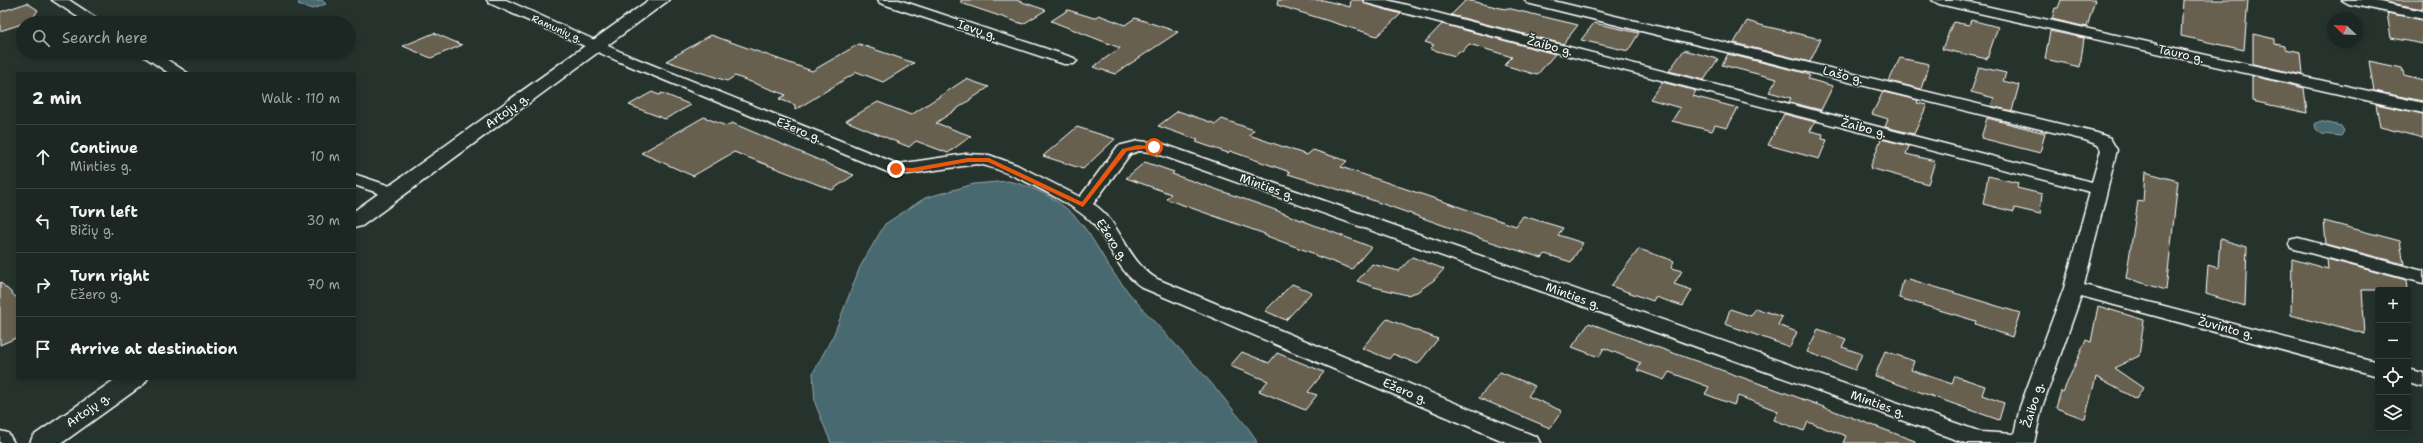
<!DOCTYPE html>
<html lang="en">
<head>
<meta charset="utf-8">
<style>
  body { margin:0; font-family:"Shantell Sans",sans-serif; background:#252e2a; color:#f1f3f6 }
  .controls { position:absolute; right:12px; bottom:12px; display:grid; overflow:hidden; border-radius:4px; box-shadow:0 2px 6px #0003 }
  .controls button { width:36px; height:36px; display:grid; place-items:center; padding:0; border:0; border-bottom:1px solid #3a4340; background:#1c2622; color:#f1f3f6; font:20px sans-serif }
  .compass { position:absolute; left:2327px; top:12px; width:36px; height:36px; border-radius:50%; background:#1c2622; box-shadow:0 2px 6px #0003; rotate:293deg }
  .stop { position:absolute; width:12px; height:12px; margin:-9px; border:3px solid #ea580c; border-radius:50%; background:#fff }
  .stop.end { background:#ea580c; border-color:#fff; box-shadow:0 1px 4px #0008 }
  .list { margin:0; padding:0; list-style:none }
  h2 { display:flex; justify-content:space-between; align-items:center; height:52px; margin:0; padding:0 16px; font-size:17px }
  h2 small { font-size:13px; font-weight:400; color:#a0a5a5 }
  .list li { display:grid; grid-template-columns:26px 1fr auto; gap:12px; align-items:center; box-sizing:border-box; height:64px; padding:0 16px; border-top:1px solid #3a4340 }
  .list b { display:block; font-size:15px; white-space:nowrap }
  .list p { margin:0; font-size:13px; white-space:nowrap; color:#a0a5a5 }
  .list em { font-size:13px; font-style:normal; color:#a0a5a5 }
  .icon { flex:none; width:22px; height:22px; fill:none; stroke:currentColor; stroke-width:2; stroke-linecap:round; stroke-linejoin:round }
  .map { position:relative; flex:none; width:2423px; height:443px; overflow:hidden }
  .search { position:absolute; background:#1c2622; box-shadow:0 2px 6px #0003; left:16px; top:16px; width:340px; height:44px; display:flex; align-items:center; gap:10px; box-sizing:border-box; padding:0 14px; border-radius:22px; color:#a0a5a5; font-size:15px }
  .panel { position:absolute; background:#1c2622; box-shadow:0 2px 6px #0003; left:16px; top:72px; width:340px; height:308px; border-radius:4px }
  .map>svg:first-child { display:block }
  .water { fill:#496970; stroke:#92a5a9 }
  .building { fill:#676050; stroke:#fff }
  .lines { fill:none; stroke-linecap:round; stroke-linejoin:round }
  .street-casing { stroke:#fff; stroke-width:3 }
  .secondary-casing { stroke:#fff; stroke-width:3 }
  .street { fill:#26332d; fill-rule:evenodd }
  .secondary { fill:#26332d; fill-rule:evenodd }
  .route { fill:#ea580c }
  .labels { text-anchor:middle; stroke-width:3; stroke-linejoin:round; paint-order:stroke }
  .far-street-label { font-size:10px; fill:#fff; stroke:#26332d }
  .street-label { font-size:12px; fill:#fff; stroke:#26332d }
</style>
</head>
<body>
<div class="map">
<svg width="2423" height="443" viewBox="0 0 2423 443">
  <rect width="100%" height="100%" fill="#26332d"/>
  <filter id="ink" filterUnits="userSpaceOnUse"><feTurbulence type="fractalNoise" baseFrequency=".025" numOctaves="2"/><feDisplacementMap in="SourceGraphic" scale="8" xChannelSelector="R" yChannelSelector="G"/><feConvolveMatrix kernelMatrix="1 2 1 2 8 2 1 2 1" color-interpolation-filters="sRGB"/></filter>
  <g filter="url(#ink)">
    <g class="water">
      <polygon points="300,0 322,0 326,4 312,9 298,4"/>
      <polygon points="2320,121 2341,126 2344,131 2341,136 2322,134 2316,129 2315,124"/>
      <path d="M1008,181C1029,185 1050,195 1067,209C1089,227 1099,253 1115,275C1151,324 1198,363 1234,411C1242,421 1253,432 1257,443H831L815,403L813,373L834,334L860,267L885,224L925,198L974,184Z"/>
    </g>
    <g class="building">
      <polygon points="961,0 1016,0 1046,10 1023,24 961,3"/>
      <polygon points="1278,0 1323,0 1350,7 1351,0 1363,0 1366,4 1401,14 1377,36 1277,5"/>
      <polygon points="1466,0 1505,9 1507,8 1578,25 1563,44 1451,15"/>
      <polygon points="2061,0 2095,0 2087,27 2052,19 2055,8 2058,8"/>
      <polygon points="2183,0 2248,0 2244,50 2181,36"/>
      <polygon points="2385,0 2423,0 2423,9 2385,2"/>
      <polygon points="27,3 38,10 31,21 0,31 0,12"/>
      <polygon points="1068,10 1094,18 1099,15 1125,25 1135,18 1178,32 1115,74 1093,67 1120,48 1051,21"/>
      <polygon points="2387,13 2423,20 2423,44 2391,38"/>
      <polygon points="1971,20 1998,27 1987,59 1942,49 1953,22 1969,25"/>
      <polygon points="1747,21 1764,26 1821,39 1810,62 1734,43"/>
      <polygon points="1594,23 1639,33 1628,51 1581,40"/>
      <polygon points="1442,24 1555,54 1537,75 1504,65 1512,57 1469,44 1462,52 1459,51 1455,56 1430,49 1434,45 1425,42"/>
      <polygon points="2050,31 2084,38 2080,67 2045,59"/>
      <polygon points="434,33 462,45 431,58 403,46"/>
      <polygon points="2253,34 2275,39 2275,44 2285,46 2285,49 2301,52 2303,75 2253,64"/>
      <polygon points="711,35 812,71 859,44 914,63 883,82 857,72 795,110 795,105 779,99 786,95 735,76 727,81 666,61"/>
      <polygon points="1684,50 1718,59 1704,80 1669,71"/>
      <polygon points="1728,54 1805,73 1810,76 1808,79 1833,86 1821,110 1789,102 1791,98 1769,92 1777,79 1722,65"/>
      <polygon points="1900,58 1929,64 1921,89 1889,81"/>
      <polygon points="2369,61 2402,68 2404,75 2423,80 2423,101 2374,91"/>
      <polygon points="1979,67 2006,73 2003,81 2019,85 2012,111 1991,106 1994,98 1971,92"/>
      <polygon points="2252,76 2304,88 2307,113 2252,101"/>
      <polygon points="966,79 989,87 936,123 971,136 948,153 916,141 909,147 846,121 878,102 911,115"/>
      <polygon points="1662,82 1696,91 1693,96 1738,108 1727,128 1715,125 1712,131 1672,121 1680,108 1650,99"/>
      <polygon points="652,92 659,95 662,93 691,105 665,119 629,105"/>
      <polygon points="1883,92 1918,100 1917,103 1927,105 1914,134 1885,127 1888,119 1872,114"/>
      <polygon points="2376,104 2423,114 2423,138 2380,127"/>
      <polygon points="1178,111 1216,124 1222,119 1254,130 1249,135 1307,155 1313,150 1347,161 1341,167 1516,226 1523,216 1563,228 1558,235 1583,243 1571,262 1545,254 1542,258 1482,239 1366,198 1288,174 1290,172 1230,151 1228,153 1196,142 1198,140 1158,126"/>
      <polygon points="1784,114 1815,122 1810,131 1823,134 1822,139 1827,140 1819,159 1768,145"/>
      <polygon points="704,117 726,126 732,123 854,175 832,190 734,152 693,176 641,153"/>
      <polygon points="1987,118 2045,133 2040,153 1981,138"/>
      <polygon points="1077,127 1115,139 1083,169 1043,156"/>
      <polygon points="1881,139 1909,146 1906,154 1935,161 1928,184 1870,168"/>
      <polygon points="1145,162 1174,172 1172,174 1270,208 1371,247 1352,269 1314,255 1315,254 1264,235 1265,234 1166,199 1171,194 1126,178"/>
      <polygon points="2145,172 2178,181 2166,290 2126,278 2138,201 2143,202"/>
      <polygon points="1988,176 2018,183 2017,188 2042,194 2040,214 2015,208 2014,212 1983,204"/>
      <polygon points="2324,221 2400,241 2404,264 2326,244"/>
      <polygon points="2220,239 2247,247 2245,306 2206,294 2208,265 2218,268"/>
      <polygon points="1639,249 1674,261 1671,268 1682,271 1674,284 1692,290 1683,306 1655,297 1653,301 1611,286"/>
      <polygon points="1412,257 1444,269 1434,280 1417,292 1407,295 1374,287 1357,281 1372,264 1399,271"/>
      <polygon points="2292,259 2328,269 2327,259 2406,280 2407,290 2362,290 2365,334 2330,324 2330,326 2291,315"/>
      <polygon points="1909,279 2020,313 2012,337 1975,324 1976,321 1899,298 1903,280 1908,281"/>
      <polygon points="0,282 18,299 18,337 0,345"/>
      <polygon points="1292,284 1312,292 1286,320 1265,311"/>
      <polygon points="2098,306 2144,320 2139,356 2114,368 2143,388 2136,399 2096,377 2085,419 2056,408 2061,391 2063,392 2086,340 2091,342"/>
      <polygon points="1755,308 1782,317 1778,325 1797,332 1790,347 1725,324 1730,309 1751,316"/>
      <polygon points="1387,319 1438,339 1418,364 1393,354 1389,359 1362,348"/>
      <polygon points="1589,323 1786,393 1915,441 1915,443 1843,443 1846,436 1808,422 1804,431 1774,420 1778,411 1738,396 1734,405 1705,394 1709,387 1669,372 1664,380 1637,370 1641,363 1604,348 1599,357 1572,347"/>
      <polygon points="1818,329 1846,339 1842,347 1862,354 1855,370 1807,352"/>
      <polygon points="1885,351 1914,361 1911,370 1952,384 1955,376 1985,386 1982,395 2004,403 1999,420 1875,376"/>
      <polygon points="1242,352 1269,363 1277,353 1324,372 1308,392 1317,395 1305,410 1259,391 1268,381 1230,366"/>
      <polygon points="1500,372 1535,386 1528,396 1562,411 1550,428 1479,398"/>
    </g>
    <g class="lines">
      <defs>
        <g id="street">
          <polygon points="52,0 69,0 104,23 87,23"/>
          <path d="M487,0H506L630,56L898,164L966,154L989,155L1017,165L1080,197L1118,146L1138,141L1160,143L1981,432L2014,434L2020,407L2064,288L2090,192L1366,3L1364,0H1387L2092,182L2101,150L2098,145L2085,140L1527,3L1525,0H1549L2097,133L2110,138L2117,150L2084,285L2378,362V376L2081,296L2042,407L2034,443H1965L1152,152L1139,151L1130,154L1093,204C1122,222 1125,260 1157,279L1537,437L1540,443H1508L1143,288C1118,272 1112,248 1095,226C1080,206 1002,167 977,164L908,174L890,173L620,62L489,3Z"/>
          <polygon points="878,0 899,0 1074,58 1077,61 1074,64 1064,64 880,3"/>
          <polygon points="1932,0 1958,0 2423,103 2423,113 1939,4"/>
          <polygon points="2342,0 2370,0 2423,11 2423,19 2349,4"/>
          <polygon points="139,53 157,53 189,74 170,74"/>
          <polygon points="354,174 399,189 402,193 399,197 393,198 354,185"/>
          <polygon points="2298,238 2423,271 2423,283 2291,248 2289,244 2291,240"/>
          <polygon points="2408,369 2423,373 2423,387 2408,383"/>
          <polygon points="0,431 8,433 14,443 0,443"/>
        </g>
        <g id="secondary">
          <polygon points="649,0 669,0 362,226 354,228 354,211"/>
          <polygon points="117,378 148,378 144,384 62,443 30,443 33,436"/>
        </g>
      </defs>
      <use href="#street" class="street-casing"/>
      <use href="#secondary" class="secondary-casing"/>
      <use href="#street" class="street"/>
      <use href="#secondary" class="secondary"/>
    </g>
  </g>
  <polygon class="route" points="1138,145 1157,147 1127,151 1083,207 988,162 968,162 912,172 893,169 896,167 912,168 968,158 989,158 1082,202 1122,149"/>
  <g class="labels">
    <g class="far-street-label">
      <text transform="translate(557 28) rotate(24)" y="4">Ramunių g.</text>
    </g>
    <g class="street-label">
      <text transform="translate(977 30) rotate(18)" y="4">Ievų g.</text>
      <text transform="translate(1550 46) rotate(15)" y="4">Žaibo g.</text>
      <text transform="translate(2181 54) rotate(13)" y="4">Tauro g.</text>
      <text transform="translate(1843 75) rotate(14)" y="4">Lašo g.</text>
      <text transform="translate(507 111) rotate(-36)" y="4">Artojų g.</text>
      <text transform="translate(1864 128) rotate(15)" y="4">Žaibo g.</text>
      <text transform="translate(799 130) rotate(22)" y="4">Ežero g.</text>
      <text transform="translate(1267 187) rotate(20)" y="4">Minties g.</text>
      <text transform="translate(1112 240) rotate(57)" y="4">Ežero g.</text>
      <text transform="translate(1573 296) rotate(20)" y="4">Minties g.</text>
      <text transform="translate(2226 328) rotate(15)" y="4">Žuvinto g.</text>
      <text transform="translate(1405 391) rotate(23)" y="4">Ežero g.</text>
      <text transform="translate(1878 404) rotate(20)" y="4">Minties g.</text>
      <text transform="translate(2033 405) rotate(-73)" y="4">Žaibo g.</text>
      <text transform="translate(88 410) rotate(-35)" y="4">Artojų g.</text>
    </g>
  </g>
</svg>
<div class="controls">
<button>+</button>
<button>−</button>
<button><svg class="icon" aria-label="locate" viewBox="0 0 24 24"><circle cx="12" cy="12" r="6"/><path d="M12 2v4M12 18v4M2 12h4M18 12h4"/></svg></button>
<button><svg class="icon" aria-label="layers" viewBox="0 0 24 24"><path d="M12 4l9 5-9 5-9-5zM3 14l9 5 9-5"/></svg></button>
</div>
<svg class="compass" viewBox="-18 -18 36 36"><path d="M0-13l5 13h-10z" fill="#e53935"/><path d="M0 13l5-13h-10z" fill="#a0a5a5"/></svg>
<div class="stop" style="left:1154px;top:147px"></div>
<div class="stop end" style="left:896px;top:169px"></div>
<div class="search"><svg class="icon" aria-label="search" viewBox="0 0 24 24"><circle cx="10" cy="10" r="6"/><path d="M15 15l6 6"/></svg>Search here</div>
<section class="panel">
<h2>2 min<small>Walk · 110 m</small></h2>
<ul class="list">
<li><svg class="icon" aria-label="ahead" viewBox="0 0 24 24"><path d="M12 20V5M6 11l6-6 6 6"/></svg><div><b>Continue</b><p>Minties g.</p></div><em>10 m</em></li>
<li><svg class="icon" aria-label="left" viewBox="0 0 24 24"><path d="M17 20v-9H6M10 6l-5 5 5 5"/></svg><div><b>Turn left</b><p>Bičių g.</p></div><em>30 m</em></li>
<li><svg class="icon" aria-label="right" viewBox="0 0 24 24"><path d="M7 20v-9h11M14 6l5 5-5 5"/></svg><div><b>Turn right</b><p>Ežero g.</p></div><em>70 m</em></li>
<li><svg class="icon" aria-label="arrive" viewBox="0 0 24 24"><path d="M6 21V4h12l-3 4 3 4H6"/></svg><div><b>Arrive at destination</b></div></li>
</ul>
</section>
</div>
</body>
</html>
